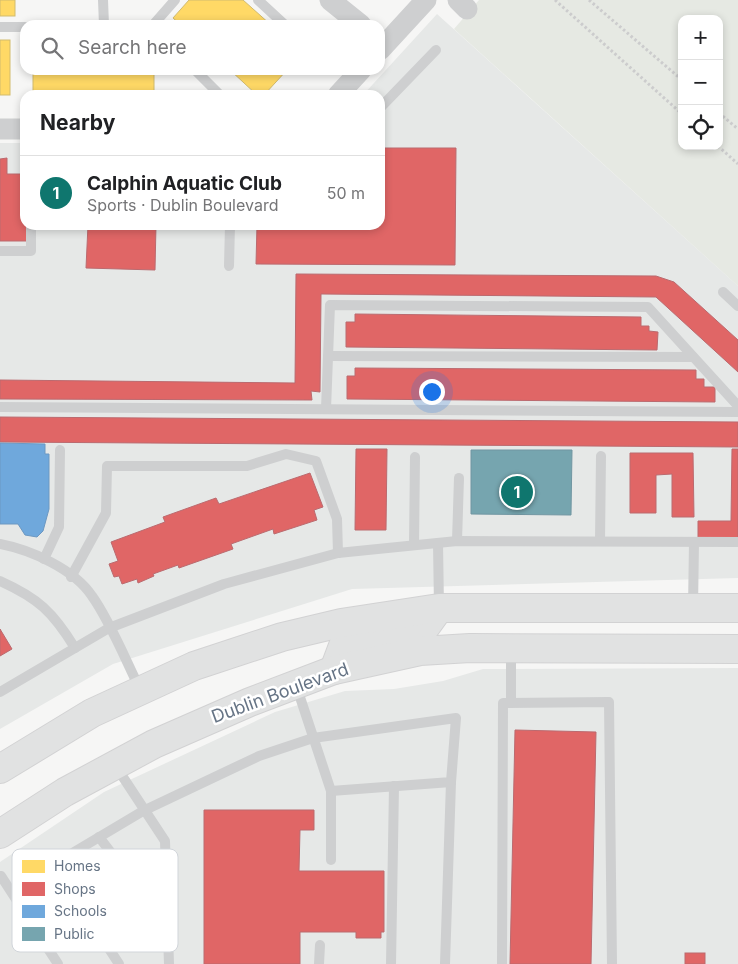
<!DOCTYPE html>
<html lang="en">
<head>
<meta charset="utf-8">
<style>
  body { margin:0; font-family:Inter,sans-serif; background:#f2f2f2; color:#202124 }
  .controls { position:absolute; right:15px; top:15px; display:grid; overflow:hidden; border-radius:10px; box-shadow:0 2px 8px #0003 }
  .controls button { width:45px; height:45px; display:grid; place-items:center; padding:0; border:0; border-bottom:1px solid #e0e0e0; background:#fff; color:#202124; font:25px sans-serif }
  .you { position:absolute; left:431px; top:391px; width:18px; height:18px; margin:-12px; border:4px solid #fff; border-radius:50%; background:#1a73e8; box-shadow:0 0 0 8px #1a73e833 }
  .badge { display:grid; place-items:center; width:32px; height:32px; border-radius:50%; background:#0f766e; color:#fff; font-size:16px; font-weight:700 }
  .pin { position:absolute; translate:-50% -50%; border:2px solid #fff; box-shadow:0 1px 5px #0006 }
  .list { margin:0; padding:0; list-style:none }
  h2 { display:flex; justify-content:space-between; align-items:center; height:65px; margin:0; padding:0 20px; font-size:21px }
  h2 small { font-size:16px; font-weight:400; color:#757577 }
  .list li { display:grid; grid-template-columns:32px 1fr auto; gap:15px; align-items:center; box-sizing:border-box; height:75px; padding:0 20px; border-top:1px solid #e0e0e0 }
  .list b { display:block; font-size:19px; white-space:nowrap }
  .list p { margin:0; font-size:16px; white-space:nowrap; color:#757577 }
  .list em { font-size:16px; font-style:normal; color:#757577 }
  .icon { flex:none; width:28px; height:28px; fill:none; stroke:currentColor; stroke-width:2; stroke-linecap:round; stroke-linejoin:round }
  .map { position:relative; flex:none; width:738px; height:964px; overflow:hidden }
  .search { position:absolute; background:#fff; box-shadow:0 2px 8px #0003; left:20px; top:20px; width:365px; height:55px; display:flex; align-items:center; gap:12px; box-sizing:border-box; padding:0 18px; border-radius:15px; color:#757577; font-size:19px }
  .panel { position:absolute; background:#fff; box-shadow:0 2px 8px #0003; left:20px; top:90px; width:365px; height:140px; border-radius:15px }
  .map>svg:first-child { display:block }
  .built { fill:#e6e8e7 }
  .green { fill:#e6e9e3; fill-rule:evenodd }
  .homes { fill:#ffd966; stroke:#d1bb6f }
  .shops { fill:#e06666; stroke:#bb6a6f }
  .schools { fill:#6fa8dc; stroke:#6c98c2 }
  .public { fill:#76a5af; stroke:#7196a2 }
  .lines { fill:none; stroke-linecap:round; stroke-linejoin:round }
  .primary-casing { stroke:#d2d2d3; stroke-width:30 }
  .path { stroke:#cccccd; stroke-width:3; stroke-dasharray:2.5 2.5; stroke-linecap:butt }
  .service { stroke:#cecfd0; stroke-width:10 }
  .minor { stroke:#cecfd0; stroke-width:21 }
  .primary { stroke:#e1e2e2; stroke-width:28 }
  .labels { text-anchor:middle; stroke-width:5; stroke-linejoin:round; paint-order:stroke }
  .street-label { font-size:18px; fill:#667485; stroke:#fff }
  .key { fill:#fff; stroke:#d1d5da; stroke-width:1 }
  .key-label { font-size:14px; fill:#667485 }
</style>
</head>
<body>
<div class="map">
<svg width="738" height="964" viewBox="0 0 738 964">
  <rect width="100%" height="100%" fill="#f6f6f5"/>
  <g class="built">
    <polygon points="437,14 738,286 738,578 352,589 113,664 0,729 0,143 25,143 25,225 380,225 380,95 363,95"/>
    <polygon points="738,668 738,964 0,964 0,862 104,792 275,712 345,691 394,689 443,681 483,669"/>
  </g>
  <path class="green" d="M479,0H738V286L454,29ZM682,19H719V146H682Z"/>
  <g class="homes">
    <rect x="0" y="0" width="15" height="16"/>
    <polygon points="189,0 243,0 271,25 181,25 173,18"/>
    <rect x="0" y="40" width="10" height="55"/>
    <rect x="33" y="70" width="121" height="25"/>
    <polygon points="230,70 287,70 264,95 257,95"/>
  </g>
  <g class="shops">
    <polygon points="380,148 456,148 455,265 256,264 257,225 380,225"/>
    <polygon points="7,158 7,174 25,174 27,241 0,241 0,159"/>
    <polygon points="88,225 156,225 155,270 86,268"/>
    <polygon points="296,274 656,276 674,282 738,340 738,372 656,297 321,294 320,392 311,391 312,400 0,399 0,380 295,383"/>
    <polygon points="355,314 641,317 641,326 649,326 649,331 658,332 657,350 346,347 346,322 355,322"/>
    <polygon points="355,368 696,370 696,379 704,379 704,387 715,387 715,402 347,399 347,376 355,376"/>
    <polygon points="0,417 738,422 738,447 0,442"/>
    <polygon points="356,449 387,449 386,530 355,530"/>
    <polygon points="732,449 738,449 738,538 698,538 698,521 731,521"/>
    <polygon points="630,453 693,453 694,517 672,517 672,474 656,475 656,513 630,513"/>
    <polygon points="310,473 323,507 314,510 317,520 274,534 273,529 231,544 233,549 179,568 178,565 153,574 154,576 138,583 137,579 122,584 119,576 114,577 109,564 118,561 111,542 165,522 163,517 216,498 219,504"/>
    <polygon points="0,629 12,649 0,656"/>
    <polygon points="515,730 596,732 591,964 510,964"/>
    <polygon points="204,810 314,810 314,830 300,830 299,871 384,871 384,932 381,932 381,938 356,938 356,932 300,932 300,964 204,964"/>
    <rect x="685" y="953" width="20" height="11"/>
  </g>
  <polygon class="schools" points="0,443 45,444 45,454 49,454 49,509 43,531 37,537 25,535 18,524 0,524"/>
  <polygon class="public" points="471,450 572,450 571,515 471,514"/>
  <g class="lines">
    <defs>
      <g id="primary">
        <polyline points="334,670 343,646 424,629 437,611"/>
        <polyline points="0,769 92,713 194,666 282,637 341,623 439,608 738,608"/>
        <polyline points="0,834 65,792 154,744 250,702 334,670 420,651 470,648 738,649"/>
      </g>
    </defs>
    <use href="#primary" class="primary-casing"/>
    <g class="path">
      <polyline points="555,0 682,114"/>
      <polyline points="589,0 682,80"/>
      <polyline points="719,113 738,129"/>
      <polyline points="718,146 738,164"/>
    </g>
    <g class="service">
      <polyline points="103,0 104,25"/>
      <polyline points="258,0 285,25"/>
      <polyline points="153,25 175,0"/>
      <polyline points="0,27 25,27"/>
      <polyline points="195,70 220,95"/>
      <polyline points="380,108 436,50"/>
      <polyline points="0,251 31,251 31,225"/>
      <polyline points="229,266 230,225"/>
      <polyline points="723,292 738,306"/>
      <polyline points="328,356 693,357"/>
      <polyline points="0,407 738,412"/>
      <polyline points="326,409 330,305 648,307 738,406"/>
      <polyline points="457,541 459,478"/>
      <polyline points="600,541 601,456"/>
      <polyline points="438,543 439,607"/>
      <path d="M0,544C31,550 74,569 92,596C110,621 126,661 140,689"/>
      <polyline points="414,545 415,457"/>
      <polyline points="44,559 59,527 60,450"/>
      <polyline points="71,577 106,513 107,466 247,466 286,454 316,461 337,519 338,553"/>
      <path d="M0,581C38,598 53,612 75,648"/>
      <polyline points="693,608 694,542"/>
      <polyline points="0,692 109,628 224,584 338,553 457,541 738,542"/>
      <polyline points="511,703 511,649"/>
      <polyline points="115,765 165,841 169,964"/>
      <polyline points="331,791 331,860"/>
      <polyline points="99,837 168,927"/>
      <polyline points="1,876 58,964"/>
      <polyline points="119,964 54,864 143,811 259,756 313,738 456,718 451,782 331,791 296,685"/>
      <polyline points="319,964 320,945"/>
      <polyline points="391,964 394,786"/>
      <polyline points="445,964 451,782"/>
      <polyline points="502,964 503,703 609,702 612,964"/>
    </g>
    <g class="minor">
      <polyline points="330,0 361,25"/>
      <polyline points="458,0 467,9"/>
      <polyline points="380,50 426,0"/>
      <polyline points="338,95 361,70"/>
      <polyline points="0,129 25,129"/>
    </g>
    <use href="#primary" class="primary"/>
  </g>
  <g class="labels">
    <g class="street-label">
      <text transform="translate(280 693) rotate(-20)" y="6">Dublin Boulevard</text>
    </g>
  </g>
  <rect x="12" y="849" width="166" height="103" rx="8" class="key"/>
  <rect x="22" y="860" width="23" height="13" fill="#ffd966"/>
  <rect x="22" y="882" width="23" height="14" fill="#e06666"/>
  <rect x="22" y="905" width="23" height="13" fill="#6fa8dc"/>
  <rect x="22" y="927" width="23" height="14" fill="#76a5af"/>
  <g class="key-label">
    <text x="54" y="871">Homes</text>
    <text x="54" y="894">Shops</text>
    <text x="54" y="916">Schools</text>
    <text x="54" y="939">Public</text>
  </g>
</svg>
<div class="controls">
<button>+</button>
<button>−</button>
<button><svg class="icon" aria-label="locate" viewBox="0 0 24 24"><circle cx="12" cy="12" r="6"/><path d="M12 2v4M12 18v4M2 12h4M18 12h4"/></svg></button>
</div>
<div class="you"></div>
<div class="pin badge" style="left:517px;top:492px">1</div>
<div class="search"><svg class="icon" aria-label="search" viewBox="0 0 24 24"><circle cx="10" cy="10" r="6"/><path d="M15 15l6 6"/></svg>Search here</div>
<section class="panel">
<h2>Nearby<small></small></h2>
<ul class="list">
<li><span class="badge">1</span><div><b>Calphin Aquatic Club</b><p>Sports · Dublin Boulevard</p></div><em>50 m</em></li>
</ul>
</section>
</div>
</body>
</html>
